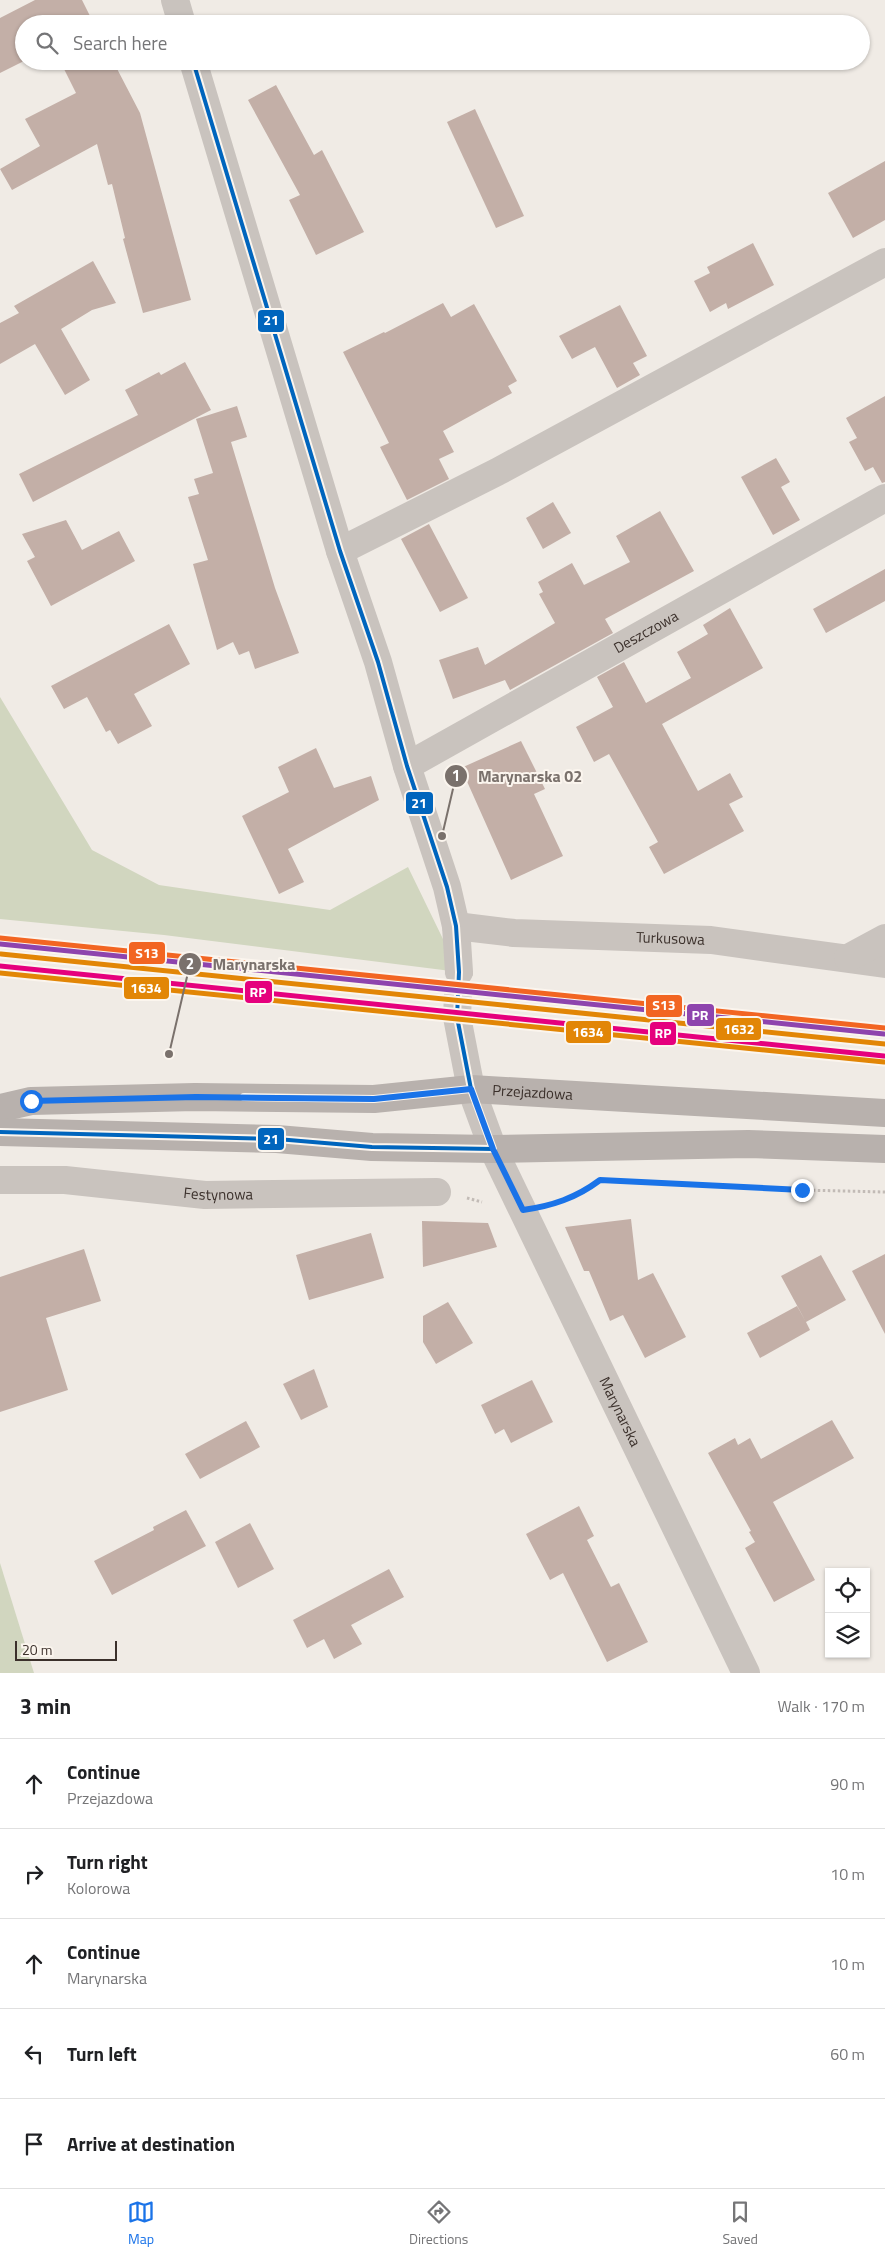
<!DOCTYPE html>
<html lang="en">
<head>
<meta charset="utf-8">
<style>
  body { margin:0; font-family:"Titillium Web",sans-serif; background:#f2f2f2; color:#202124 }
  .controls { position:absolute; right:15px; bottom:15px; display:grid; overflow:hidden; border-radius:0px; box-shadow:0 1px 4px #0004 }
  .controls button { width:45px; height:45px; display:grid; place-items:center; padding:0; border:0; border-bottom:1px solid #e0e0e0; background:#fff; color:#202124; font:25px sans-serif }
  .scale { position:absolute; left:15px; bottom:12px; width:102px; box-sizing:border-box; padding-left:5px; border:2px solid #3b302b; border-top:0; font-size:14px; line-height:18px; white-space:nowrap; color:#3b302b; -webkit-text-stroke:4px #fbf5ee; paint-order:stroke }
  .stop { position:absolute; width:15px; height:15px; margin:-11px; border:4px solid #1a73e8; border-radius:50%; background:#fff }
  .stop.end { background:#1a73e8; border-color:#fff; box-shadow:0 1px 5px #0008 }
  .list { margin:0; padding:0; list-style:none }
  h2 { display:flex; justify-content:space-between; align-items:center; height:65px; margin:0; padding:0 20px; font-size:21px }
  h2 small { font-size:16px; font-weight:400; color:#757577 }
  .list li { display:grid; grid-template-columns:32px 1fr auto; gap:15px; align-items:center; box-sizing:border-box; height:90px; padding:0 20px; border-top:1px solid #e0e0e0 }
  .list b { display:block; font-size:19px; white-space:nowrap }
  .list p { margin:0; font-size:16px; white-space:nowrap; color:#757577 }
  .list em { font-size:16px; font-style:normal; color:#757577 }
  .icon { flex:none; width:28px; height:28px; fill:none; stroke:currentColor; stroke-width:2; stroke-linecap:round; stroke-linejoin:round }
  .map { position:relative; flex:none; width:885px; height:1673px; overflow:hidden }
  .search { position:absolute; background:#fff; box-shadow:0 1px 4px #0004; left:15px; right:15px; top:15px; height:55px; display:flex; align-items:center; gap:12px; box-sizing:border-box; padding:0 18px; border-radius:28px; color:#757577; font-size:19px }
  .sheet { height:515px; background:#fff }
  nav { display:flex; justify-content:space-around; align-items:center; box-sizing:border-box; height:70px; border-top:1px solid #e0e0e0; background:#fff; font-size:14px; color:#757577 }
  nav a { display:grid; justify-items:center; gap:2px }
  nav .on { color:#1a73e8 }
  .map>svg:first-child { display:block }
  .green { fill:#d1d6bf }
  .building { fill:#c3afa7 }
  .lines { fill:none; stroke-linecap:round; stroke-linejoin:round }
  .minor-tunnel { stroke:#ccc6c0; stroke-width:28; stroke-dasharray:28 14; stroke-linecap:butt }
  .path { stroke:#c2bbb6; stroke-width:3; stroke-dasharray:2.5 2.5; stroke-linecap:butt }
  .minor { stroke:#c9c3be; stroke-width:28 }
  .major { stroke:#b8b1ad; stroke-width:28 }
  .bus-1-casing { stroke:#fbf5ee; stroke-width:8 }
  .bus-1 { stroke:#0065bd; stroke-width:4 }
  .rail-1-casing { stroke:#fbf5ee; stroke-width:9 }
  .rail-2-casing { stroke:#fbf5ee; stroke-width:9 }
  .rail-3-casing { stroke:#fbf5ee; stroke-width:9 }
  .rail-4-casing { stroke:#fbf5ee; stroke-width:9 }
  .rail-5-casing { stroke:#fbf5ee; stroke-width:9 }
  .rail-1 { stroke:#f26522; stroke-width:5 }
  .rail-2 { stroke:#8e44ad; stroke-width:5 }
  .rail-3 { stroke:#e5007d; stroke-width:5 }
  .rail-4 { stroke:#e28606; stroke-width:5 }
  .rail-5 { stroke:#e28606; stroke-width:5 }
  .route { stroke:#1a73e8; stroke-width:6 }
  .labels { text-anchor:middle; stroke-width:4; stroke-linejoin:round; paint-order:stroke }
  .street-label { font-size:15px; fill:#3b302b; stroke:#fbf5ee }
  .leader { fill:none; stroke:#7a716c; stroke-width:2 }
  .callout-dot { fill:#7a716c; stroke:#fbf5ee; stroke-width:2 }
  .mark-label { font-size:15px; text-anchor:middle; font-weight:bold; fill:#fff }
  .callout-label { font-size:16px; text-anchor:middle; font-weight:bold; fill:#7a716c; stroke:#fbf5ee; stroke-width:4; stroke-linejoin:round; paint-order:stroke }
  .line-badge { stroke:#fbf5ee; stroke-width:2 }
  .badge-label { font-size:14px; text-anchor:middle; font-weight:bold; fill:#fff }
</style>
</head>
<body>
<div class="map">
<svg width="885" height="1673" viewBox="0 0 885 1673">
  <rect width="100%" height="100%" fill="#f0ebe5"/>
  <g class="green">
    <polygon points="0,697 92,850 159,885 330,910 408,867 459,972 164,935 0,919"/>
    <polygon points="0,1563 34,1673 0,1673"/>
  </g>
  <g class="building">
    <polygon points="35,0 82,0 94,24 24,24 24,61 0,73 0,18"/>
    <polygon points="60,61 113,61 140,113 191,300 143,313 123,239 125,238 112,184 108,185 97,144 12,190 0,169 40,146 25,119 76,93"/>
    <polygon points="276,85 314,155 322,150 364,232 316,255 289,200 300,195 248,100"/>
    <polygon points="475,109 524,216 496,228 447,122"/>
    <polygon points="885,161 885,220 853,238 828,193"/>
    <polygon points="753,243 774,285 728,309 726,303 710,312 694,281 710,273 707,267"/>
    <polygon points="93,261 116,303 92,310 61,329 90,380 65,395 35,344 0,364 0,323 19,313 14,306"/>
    <polygon points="443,303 451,317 474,304 517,381 508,386 512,393 443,431 454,452 439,459 449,479 407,500 380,447 389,443 343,352 384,332 385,333"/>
    <polygon points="620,305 647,356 633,363 640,375 617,388 595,347 572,359 559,336"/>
    <polygon points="185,362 211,410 33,502 19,474 138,415 125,390 159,372 161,375"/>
    <polygon points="885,396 885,482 882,483 873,467 865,471 849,442 857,438 846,418"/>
    <polygon points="237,406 247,437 231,442 275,588 299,653 255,669 249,651 239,655 233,642 217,650 193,564 208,560 188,497 199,494 194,479 213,473 196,419"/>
    <polygon points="776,458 790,482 781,487 800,520 773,535 741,477"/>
    <polygon points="553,502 571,533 543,549 526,518"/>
    <polygon points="660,511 694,571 605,619 613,633 510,690 505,680 453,699 439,660 478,647 485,665 555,623 539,594 543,592 538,582 572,563 584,585 630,562 616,536"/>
    <polygon points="66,520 82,550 119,531 135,561 51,606 27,561 35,557 22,534"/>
    <polygon points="429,524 468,598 440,612 401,539"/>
    <polygon points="885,569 885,601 826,633 813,609"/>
    <polygon points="730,608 763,668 662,724 698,791 730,773 743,797 729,804 744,831 664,874 649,847 658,842 609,754 594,762 576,727 613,707 597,677 624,662 646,703 691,678 677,652 708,634 703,625"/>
    <polygon points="169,624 190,664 134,694 152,726 118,744 110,730 106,732 87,697 64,709 51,686"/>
    <polygon points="521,741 545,789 534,794 563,856 511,880 461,768"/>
    <polygon points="316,748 334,788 371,776 379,800 288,849 304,882 279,894 242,816 289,792 278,767"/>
    <polygon points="631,1219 638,1280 653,1273 686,1337 645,1358 623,1315 610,1321 589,1271 584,1271 565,1227"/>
    <polygon points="422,1221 488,1223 497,1247 423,1267"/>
    <polygon points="371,1233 384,1278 309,1300 296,1255"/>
    <polygon points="84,1249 101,1301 46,1318 68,1390 0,1412 0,1277"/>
    <polygon points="885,1254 885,1334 852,1271"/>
    <polygon points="821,1255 846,1300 806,1322 810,1330 760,1358 747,1333 797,1306 806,1322 781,1276"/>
    <polygon points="448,1302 473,1343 436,1364 423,1342 423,1316"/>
    <polygon points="314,1369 328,1407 301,1420 283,1384"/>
    <polygon points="532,1380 553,1422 511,1443 504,1429 495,1434 481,1405"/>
    <polygon points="832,1420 854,1458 773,1502 815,1580 774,1602 745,1548 755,1542 749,1532 751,1531 708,1453 735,1438 738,1445 750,1438 761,1459"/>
    <polygon points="246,1421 260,1447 200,1479 185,1454"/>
    <polygon points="579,1506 594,1536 587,1540 611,1587 619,1583 648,1642 607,1662 563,1573 550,1580 526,1534"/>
    <polygon points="186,1510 206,1546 112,1595 94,1561 154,1530 153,1527"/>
    <polygon points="250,1523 274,1569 238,1588 215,1542"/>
    <polygon points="389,1569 404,1597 351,1625 362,1644 334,1659 324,1639 307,1648 293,1620"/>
  </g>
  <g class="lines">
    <polyline class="minor-tunnel" points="457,1017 459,972"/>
    <g class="path">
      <polyline points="618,1181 802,1190 885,1192"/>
      <polyline points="467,1198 482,1202"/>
      <polyline points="554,1204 582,1193 599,1180"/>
    </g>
    <g class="minor">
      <polyline points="175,0 182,24"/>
      <polyline points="193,61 340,551 378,662 407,766 447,887 456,926 459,972"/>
      <polyline points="340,551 497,472 885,262"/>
      <path id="s1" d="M407,766L885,498"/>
      <path id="s2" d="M456,926L514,933L711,940L885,964"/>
      <polyline points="848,958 885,938"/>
      <path id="s3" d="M457,1017L471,1089L493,1149L746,1673"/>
      <path id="s4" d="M0,1180H65L205,1195L437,1192"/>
    </g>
    <g class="major">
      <path id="s5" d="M0,1108L31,1101L195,1097L374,1099L471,1089L885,1113"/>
      <polyline points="0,1132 277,1139 372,1147 493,1149 748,1144 885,1149"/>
    </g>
    <defs>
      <g id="bus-1">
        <polyline points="244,1097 374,1099 471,1089"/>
        <polyline points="0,1132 277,1139 372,1147 493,1149 471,1089 457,1017 459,972 456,926 447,887 407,766 378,662 340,551 193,61"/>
      </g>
    </defs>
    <use href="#bus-1" class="bus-1-casing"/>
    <use href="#bus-1" class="bus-1"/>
    <defs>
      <polyline id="rail-1" points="0,938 885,1028"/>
      <polyline id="rail-2" points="0,944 884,1034"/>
      <polyline id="rail-3" points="0,966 884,1056"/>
      <polyline id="rail-4" points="1,954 885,1044"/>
      <polyline id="rail-5" points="0,973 884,1062"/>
    </defs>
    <use href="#rail-1" class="rail-1-casing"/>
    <use href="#rail-2" class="rail-2-casing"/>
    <use href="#rail-3" class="rail-3-casing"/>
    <use href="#rail-4" class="rail-4-casing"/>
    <use href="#rail-5" class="rail-5-casing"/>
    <use href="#rail-1" class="rail-1"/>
    <use href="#rail-2" class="rail-2"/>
    <use href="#rail-3" class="rail-3"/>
    <use href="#rail-4" class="rail-4"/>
    <use href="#rail-5" class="rail-5"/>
  </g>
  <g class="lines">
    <path class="route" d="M31,1101L196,1097L374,1099L471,1089L493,1149L523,1210C552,1206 576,1198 600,1180L802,1190"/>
  </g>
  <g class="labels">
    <g class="street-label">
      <text dy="5" stroke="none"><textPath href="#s1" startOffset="274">Deszczowa</textPath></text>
      <text dy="5" stroke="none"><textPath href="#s2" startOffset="215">Turkusowa</textPath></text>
      <text dy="5" stroke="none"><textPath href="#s5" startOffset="534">Przejazdowa</textPath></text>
      <text dy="5" stroke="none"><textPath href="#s4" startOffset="219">Festynowa</textPath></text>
      <text dy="5" stroke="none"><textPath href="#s3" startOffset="429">Marynarska</textPath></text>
    </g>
  </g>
  <path class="leader" d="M442 836L456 776M169 1054L190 964"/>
  <g class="callout-dot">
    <circle cx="442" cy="836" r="5"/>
    <circle cx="169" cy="1054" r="5"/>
    <circle cx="456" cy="776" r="12"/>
    <circle cx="190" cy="964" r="12"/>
  </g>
  <g class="mark-label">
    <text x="456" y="781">1</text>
    <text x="190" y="969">2</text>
  </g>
  <g class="callout-label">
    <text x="530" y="782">Marynarska 02</text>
    <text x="254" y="970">Marynarska</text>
  </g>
  <g class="line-badge">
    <rect x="257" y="309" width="28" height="24" rx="5" fill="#0065bd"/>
    <rect x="405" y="791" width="29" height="24" rx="5" fill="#0065bd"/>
    <rect x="128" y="941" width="38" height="24" rx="5" fill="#f26522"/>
    <rect x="123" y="976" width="47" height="24" rx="5" fill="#e28606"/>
    <rect x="244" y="980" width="29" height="24" rx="5" fill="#e5007d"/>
    <rect x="645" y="994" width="38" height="24" rx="5" fill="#f26522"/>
    <rect x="686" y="1003" width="29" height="24" rx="5" fill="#8e44ad"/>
    <rect x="715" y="1017" width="47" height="24" rx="5" fill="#e28606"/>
    <rect x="565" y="1020" width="47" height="24" rx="5" fill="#e28606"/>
    <rect x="649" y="1021" width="28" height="25" rx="5" fill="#e5007d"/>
    <rect x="257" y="1127" width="28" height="24" rx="5" fill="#0065bd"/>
  </g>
  <g class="badge-label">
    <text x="271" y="325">21</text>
    <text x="419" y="808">21</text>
    <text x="147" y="958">S13</text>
    <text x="146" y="993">1634</text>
    <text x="258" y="997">RP</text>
    <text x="664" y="1010">S13</text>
    <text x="700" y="1020">PR</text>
    <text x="739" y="1034">1632</text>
    <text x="588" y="1037">1634</text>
    <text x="663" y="1038">RP</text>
    <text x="271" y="1144">21</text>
  </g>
</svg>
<div class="controls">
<button><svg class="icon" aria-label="locate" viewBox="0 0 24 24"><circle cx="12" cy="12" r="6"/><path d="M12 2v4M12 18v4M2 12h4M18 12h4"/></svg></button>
<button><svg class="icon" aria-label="layers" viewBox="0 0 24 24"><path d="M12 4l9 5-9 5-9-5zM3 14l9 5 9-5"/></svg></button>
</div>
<div class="scale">20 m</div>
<div class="stop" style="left:31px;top:1101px"></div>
<div class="stop end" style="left:802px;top:1190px"></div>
<div class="search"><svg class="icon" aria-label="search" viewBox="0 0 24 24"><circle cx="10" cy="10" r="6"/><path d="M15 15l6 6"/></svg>Search here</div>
</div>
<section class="sheet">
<h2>3 min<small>Walk · 170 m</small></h2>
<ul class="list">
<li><svg class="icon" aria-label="ahead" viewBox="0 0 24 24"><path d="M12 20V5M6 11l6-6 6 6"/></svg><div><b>Continue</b><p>Przejazdowa</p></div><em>90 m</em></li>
<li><svg class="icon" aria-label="right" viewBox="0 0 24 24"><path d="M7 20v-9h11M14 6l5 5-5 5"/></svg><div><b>Turn right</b><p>Kolorowa</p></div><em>10 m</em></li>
<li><svg class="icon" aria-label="ahead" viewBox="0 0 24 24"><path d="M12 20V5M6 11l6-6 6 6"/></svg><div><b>Continue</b><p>Marynarska</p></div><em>10 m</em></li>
<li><svg class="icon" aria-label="left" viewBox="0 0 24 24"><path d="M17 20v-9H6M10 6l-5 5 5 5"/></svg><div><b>Turn left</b></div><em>60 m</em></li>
<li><svg class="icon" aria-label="arrive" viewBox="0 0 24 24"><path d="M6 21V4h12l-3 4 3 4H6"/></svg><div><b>Arrive at destination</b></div></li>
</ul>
</section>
<nav>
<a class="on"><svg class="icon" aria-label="map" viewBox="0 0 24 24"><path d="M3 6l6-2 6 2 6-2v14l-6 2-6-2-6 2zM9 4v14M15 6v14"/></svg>Map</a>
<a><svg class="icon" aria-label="directions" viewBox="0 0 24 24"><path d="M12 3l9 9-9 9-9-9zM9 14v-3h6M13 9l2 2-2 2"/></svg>Directions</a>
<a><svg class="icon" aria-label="saved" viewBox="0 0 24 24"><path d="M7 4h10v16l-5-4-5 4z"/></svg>Saved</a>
</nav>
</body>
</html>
